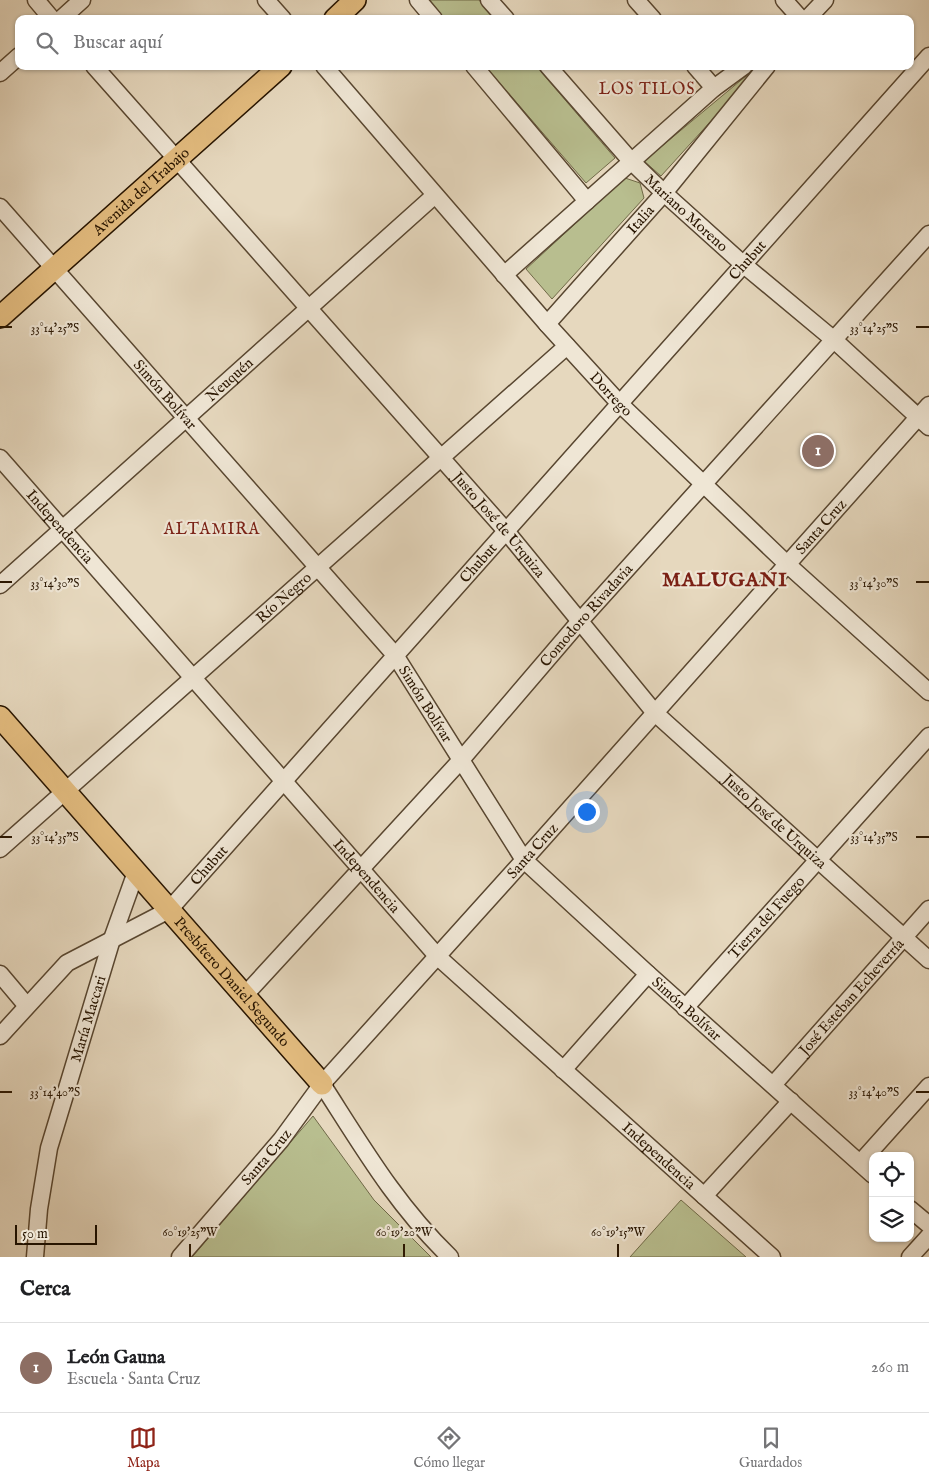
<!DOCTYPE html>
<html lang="es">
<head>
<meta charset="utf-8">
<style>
  body { margin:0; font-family:"IM FELL English",serif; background:#f6f6f6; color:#202124 }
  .controls { position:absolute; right:15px; bottom:15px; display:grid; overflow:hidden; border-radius:10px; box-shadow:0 1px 4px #0004 }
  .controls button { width:45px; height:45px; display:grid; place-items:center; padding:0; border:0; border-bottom:1px solid #e0e0e0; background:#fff; color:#202124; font:25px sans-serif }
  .scale { position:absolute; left:15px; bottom:12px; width:82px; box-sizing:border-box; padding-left:5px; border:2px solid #281500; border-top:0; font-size:14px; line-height:18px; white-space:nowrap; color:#281500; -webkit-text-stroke:4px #efe6d5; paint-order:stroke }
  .you { position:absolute; left:586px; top:811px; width:18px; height:18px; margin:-12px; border:4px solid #fff; border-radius:50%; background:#1a73e8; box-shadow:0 0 0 8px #1a73e833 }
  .badge { display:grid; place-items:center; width:32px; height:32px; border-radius:50%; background:#8f2418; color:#fff; font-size:16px; font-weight:700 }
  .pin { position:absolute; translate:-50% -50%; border:2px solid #fff; box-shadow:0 1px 5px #0006 }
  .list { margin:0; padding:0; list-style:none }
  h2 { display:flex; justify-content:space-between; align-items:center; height:65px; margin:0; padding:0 20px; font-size:21px }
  h2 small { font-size:16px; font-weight:400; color:#757577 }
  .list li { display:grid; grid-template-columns:32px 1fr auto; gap:15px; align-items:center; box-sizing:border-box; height:90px; padding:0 20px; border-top:1px solid #e0e0e0 }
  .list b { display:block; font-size:19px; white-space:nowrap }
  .list p { margin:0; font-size:16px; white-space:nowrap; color:#757577 }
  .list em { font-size:16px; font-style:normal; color:#757577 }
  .icon { flex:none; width:28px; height:28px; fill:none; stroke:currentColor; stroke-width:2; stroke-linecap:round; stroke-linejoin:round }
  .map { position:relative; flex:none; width:929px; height:1257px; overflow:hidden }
  .search { position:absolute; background:#fff; box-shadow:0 1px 4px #0004; left:15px; right:15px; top:15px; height:55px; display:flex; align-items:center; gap:12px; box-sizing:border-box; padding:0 18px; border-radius:10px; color:#757577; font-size:19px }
  .sheet { height:155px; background:#fff }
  nav { display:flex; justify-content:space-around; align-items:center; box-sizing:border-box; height:70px; border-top:1px solid #e0e0e0; background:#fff; font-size:14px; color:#757577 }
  nav a { display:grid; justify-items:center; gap:2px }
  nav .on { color:#8f2418 }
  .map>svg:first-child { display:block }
  .green { fill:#b8be8f; stroke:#706a48 }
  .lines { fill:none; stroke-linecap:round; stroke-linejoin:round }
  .minor-casing { stroke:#584630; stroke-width:19 }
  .major-casing { stroke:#281500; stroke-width:24 }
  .minor { stroke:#efe6d5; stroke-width:16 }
  .major { stroke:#e3bc7f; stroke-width:21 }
  .ticks { fill:none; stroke:#281500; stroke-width:2 }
  .labels { text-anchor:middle; stroke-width:4.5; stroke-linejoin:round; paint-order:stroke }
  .street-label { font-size:15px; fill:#281500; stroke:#efe6d5 }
  .neighbourhood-label { font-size:16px; letter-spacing:1px; fill:#7a1f14; stroke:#efe6d5 }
  .district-label { font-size:20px; font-weight:bold; letter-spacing:1px; fill:#7a1f14; stroke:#efe6d5 }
  .ticks-label { font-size:12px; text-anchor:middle; fill:#281500; stroke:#efe6d5; stroke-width:4.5; stroke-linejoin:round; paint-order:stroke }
</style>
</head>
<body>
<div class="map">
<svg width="929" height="1257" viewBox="0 0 929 1257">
  <rect width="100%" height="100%" fill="#e6d8be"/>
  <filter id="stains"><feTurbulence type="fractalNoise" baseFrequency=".004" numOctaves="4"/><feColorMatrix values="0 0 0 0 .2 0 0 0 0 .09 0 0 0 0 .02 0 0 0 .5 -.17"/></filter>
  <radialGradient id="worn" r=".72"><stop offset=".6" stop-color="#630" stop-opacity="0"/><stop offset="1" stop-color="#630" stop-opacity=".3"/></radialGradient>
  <g class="green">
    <polygon points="427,0 479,0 495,19 443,19"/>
    <polygon points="485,66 536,66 615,158 586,183"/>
    <polygon points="758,66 761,66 661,176 644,161"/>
    <polygon points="625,178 640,183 644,198 552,299 526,269"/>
    <polygon points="313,1116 374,1200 431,1257 192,1257"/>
    <polygon points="681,1200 746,1257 630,1257"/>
  </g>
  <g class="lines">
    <defs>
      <g id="minor">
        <polyline points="36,0 52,19"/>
        <polyline points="266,0 283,19"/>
        <polyline points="418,0 434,19"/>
        <polyline points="489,0 506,19"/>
        <polyline points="636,0 653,19"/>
        <polyline points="784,0 801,19"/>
        <polyline points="61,19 82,0"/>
        <polyline points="807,19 825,0"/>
        <path id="s1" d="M94,66L506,531L655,713L929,960"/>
        <path id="s2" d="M324,66L547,324L620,404L788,565L929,692"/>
        <polyline points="474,66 587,201"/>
        <path id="s3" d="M548,66L631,161L664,193L744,265L833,339L929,427"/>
        <polyline points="695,66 714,88"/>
        <polyline points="0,73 19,56"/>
        <path id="s4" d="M0,207L395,655L524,860L648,974L873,1175"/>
        <polyline points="504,275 714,88 744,66"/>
        <path id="s5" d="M547,324L664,193L767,66"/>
        <path id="s6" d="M0,458L438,957L772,1257"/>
        <path id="s7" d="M0,585L435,195"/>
        <path id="s8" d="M0,849L567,346"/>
        <polyline points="0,974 27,1006"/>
        <path id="s9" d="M244,996L461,760L580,621L929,234"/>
        <path id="s10" d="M685,1008L929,736"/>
        <path id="s11" d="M0,1036L67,963L169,910L929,56"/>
        <polyline points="563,1070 648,974"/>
        <path d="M322,1084C362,1146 396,1205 450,1257"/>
        <path id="s12" d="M773,1085L929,909"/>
        <polyline points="860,1163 929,1086"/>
        <polyline points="704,1196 791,1101"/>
        <polyline points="910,1209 929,1225"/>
        <path id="s13" d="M35,1257L39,1209L49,1148L112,939L136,872"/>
        <path id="s14" d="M180,1257L281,1140L322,1084L524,860L929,405"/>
        <polyline points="910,1257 929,1236"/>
      </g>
      <g id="major">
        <polyline points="335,19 355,0"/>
        <path id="s15" d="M0,317L281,66"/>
        <path id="s16" d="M0,717L322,1084"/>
      </g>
    </defs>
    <use href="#minor" class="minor-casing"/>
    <use href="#major" class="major-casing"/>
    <use href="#minor" class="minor"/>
    <use href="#major" class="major"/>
  </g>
  <path class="ticks" d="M0,327H12M916,327H929M0,582H12M916,582H929M0,837H12M916,837H929M0,1092H12M916,1092H929M190,1244V1257M404,1244V1257M618,1244V1257"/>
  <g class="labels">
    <g class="street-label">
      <text dy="5" stroke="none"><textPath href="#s15" startOffset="189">Avenida del Trabajo</textPath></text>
      <text dy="5" stroke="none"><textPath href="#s3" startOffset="202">Mariano Moreno</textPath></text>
      <text dy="5" stroke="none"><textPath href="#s5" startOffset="140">Italia</textPath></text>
      <text dy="5" stroke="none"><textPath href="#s11" startOffset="1084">Chubut</textPath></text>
      <text dy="5" stroke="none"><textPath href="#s7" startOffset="308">Neuquén</textPath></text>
      <text dy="5" stroke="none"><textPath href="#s2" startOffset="436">Dorrego</textPath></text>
      <text dy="5" stroke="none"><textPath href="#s4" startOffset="250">Simón Bolívar</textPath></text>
      <text dy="5" stroke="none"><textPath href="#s1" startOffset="612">Justo José de Urquiza</textPath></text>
      <text dy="5" stroke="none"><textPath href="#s6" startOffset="91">Independencia</textPath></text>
      <text dy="5" stroke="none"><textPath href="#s14" startOffset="972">Santa Cruz</textPath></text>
      <text dy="5" stroke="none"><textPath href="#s11" startOffset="679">Chubut</textPath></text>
      <text dy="5" stroke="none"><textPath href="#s8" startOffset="379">Río Negro</textPath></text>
      <text dy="5" stroke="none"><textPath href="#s9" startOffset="512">Comodoro Rivadavia</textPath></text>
      <text dy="5" stroke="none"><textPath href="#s4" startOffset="655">Simón Bolívar</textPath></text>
      <text dy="5" stroke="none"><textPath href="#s1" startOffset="1018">Justo José de Urquiza</textPath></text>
      <text dy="5" stroke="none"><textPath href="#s14" startOffset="538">Santa Cruz</textPath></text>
      <text dy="5" stroke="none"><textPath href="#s11" startOffset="274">Chubut</textPath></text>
      <text dy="5" stroke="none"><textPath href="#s6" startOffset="556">Independencia</textPath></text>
      <text dy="5" stroke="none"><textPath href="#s10" startOffset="122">Tierra del Fuego</textPath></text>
      <text dy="5" stroke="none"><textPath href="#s16" startOffset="352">Presbítero Daniel Segundo</textPath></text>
      <text dy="5" stroke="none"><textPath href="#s12" startOffset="118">José Esteban Echeverría</textPath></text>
      <text dy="5" stroke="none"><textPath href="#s4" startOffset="1060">Simón Bolívar</textPath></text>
      <text dy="5" stroke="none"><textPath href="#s13" startOffset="245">María Maccari</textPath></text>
      <text dy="5" stroke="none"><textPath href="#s14" startOffset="132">Santa Cruz</textPath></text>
      <text dy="5" stroke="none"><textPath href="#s6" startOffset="961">Independencia</textPath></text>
    </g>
    <g class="neighbourhood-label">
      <text x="647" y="94">LOS TILOS</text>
      <text x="212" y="534">ALTAMIRA</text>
    </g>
    <g class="district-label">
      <text x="725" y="586">MALUGANI</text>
    </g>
  </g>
  <g class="ticks-label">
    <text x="55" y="332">33°14'25"S</text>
    <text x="874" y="332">33°14'25"S</text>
    <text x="55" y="587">33°14'30"S</text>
    <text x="874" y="587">33°14'30"S</text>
    <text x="55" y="841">33°14'35"S</text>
    <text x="874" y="841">33°14'35"S</text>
    <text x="55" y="1096">33°14'40"S</text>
    <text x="874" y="1096">33°14'40"S</text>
    <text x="190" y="1236">60°19'25"W</text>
    <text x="404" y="1236">60°19'20"W</text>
    <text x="618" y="1236">60°19'15"W</text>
  </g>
  <rect width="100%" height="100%" filter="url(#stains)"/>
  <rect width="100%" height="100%" fill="url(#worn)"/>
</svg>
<div class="controls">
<button><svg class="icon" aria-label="locate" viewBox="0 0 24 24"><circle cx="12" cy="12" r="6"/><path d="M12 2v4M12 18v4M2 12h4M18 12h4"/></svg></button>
<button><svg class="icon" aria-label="layers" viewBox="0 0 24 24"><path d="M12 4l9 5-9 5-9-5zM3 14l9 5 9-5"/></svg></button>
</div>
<div class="scale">50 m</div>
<div class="you"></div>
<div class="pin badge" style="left:818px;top:451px;background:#8d6e63">1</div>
<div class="search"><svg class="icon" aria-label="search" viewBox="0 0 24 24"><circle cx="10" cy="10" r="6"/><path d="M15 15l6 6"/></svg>Buscar aquí</div>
</div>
<section class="sheet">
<h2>Cerca<small></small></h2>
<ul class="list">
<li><span class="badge" style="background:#8d6e63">1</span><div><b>León Gauna</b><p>Escuela · Santa Cruz</p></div><em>260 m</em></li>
</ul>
</section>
<nav>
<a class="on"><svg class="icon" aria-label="map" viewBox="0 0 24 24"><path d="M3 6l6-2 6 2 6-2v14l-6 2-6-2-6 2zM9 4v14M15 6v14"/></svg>Mapa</a>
<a><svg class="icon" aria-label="directions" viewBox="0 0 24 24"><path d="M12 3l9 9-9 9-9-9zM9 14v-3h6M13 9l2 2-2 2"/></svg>Cómo llegar</a>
<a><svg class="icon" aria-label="saved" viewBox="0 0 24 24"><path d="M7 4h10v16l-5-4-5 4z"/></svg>Guardados</a>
</nav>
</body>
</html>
